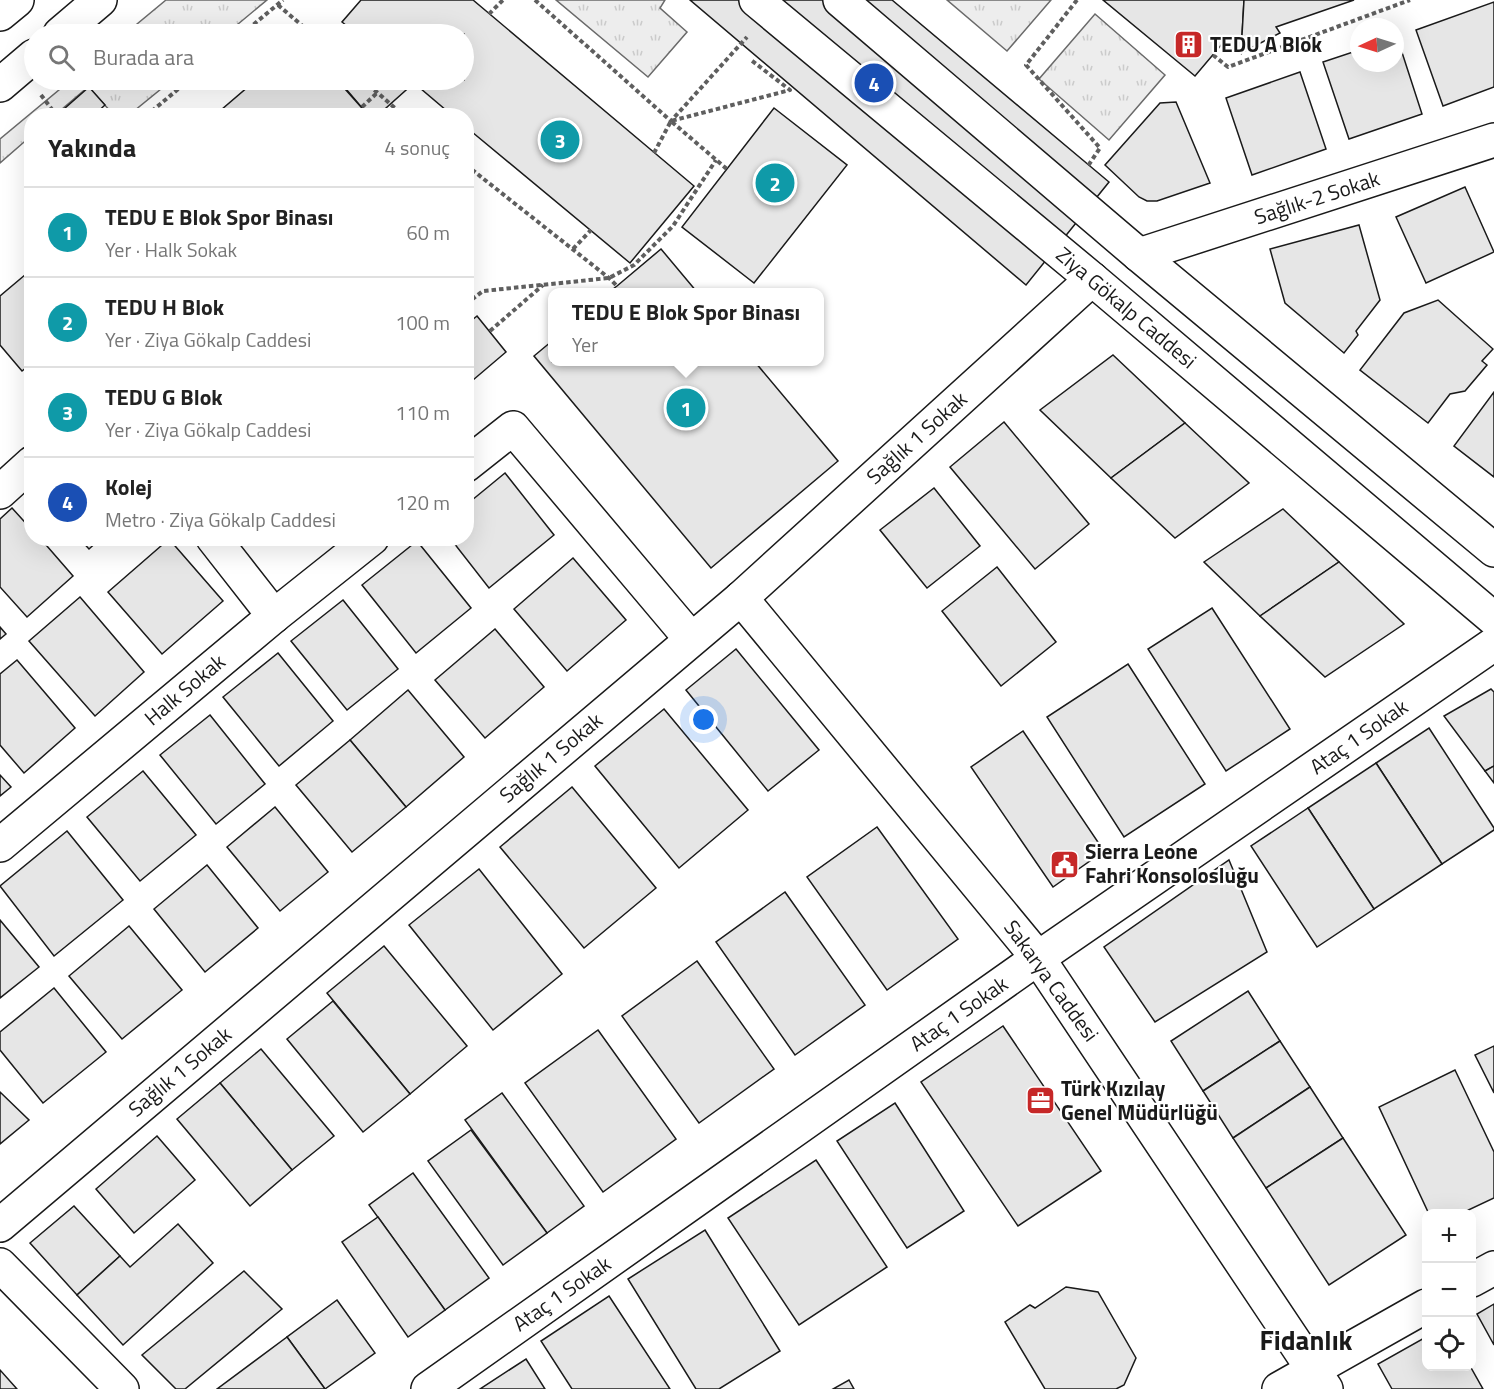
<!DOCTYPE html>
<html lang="tr">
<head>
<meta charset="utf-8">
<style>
  body { margin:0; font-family:"Titillium Web",sans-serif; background:#f2f2f2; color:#222 }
  .controls { position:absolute; right:18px; bottom:18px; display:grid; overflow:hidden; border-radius:12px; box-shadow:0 6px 24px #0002 }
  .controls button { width:54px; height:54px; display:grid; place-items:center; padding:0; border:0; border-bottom:2px solid #e0e0e0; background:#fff; color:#222; font:30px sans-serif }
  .compass { position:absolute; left:1350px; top:18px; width:54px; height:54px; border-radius:50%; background:#fff; box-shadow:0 6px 24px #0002; rotate:266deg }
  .you { position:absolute; left:704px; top:720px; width:21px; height:21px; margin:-15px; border:4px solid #fff; border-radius:50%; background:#1a73e8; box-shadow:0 0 0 9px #1a73e833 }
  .badge { display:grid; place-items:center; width:39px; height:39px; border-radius:50%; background:#2563eb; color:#fff; font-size:20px; font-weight:700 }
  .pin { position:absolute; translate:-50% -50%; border:3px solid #fff; box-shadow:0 2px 6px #0006 }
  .popup { position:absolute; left:548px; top:288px; width:276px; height:78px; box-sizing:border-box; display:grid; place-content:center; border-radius:12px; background:#fff; filter:drop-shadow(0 2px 4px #0005); font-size:20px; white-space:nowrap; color:#767676 }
  .popup b { font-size:22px; color:#222 }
  .popup::after { content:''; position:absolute; left:50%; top:100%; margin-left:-12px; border:12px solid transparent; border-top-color:#fff }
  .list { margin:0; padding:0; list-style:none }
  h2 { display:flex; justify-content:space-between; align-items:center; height:78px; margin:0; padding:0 24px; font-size:26px }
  h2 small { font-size:20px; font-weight:400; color:#767676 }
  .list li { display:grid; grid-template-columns:39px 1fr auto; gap:18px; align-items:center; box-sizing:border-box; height:90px; padding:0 24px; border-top:2px solid #e0e0e0 }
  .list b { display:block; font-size:22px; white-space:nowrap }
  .list p { margin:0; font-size:20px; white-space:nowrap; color:#767676 }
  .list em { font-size:20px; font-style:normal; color:#767676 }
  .icon { flex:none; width:33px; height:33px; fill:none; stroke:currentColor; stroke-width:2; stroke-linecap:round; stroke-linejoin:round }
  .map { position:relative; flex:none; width:1494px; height:1389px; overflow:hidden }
  .search { position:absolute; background:#fff; box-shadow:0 6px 24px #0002; left:24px; top:24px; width:450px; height:66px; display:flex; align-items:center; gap:15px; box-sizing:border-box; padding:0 21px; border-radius:33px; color:#767676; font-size:22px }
  .panel { position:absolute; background:#fff; box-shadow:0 6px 24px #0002; left:24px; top:108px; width:450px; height:438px; border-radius:24px }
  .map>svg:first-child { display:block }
  .grass { fill:url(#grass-tufts); stroke:#6a6a6a; stroke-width:1.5 }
  .building { fill:#e6e6e6; stroke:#1a1a1a; stroke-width:1.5 }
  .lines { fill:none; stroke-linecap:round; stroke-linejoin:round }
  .minor-casing { stroke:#1a1a1a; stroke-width:36 }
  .major-casing { stroke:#1a1a1a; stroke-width:36 }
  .path { stroke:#5f5f5f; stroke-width:4; stroke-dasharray:4.5 3; stroke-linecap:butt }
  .minor { stroke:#fff; stroke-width:33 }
  .major { stroke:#fff; stroke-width:33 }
  .labels { text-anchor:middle; stroke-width:4.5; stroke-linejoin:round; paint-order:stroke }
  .poi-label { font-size:21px; font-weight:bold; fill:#1a1a1a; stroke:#fff; text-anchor:start }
  .street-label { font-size:21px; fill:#1a1a1a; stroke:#fff }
  .district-label { font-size:27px; font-weight:bold; fill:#1a1a1a; stroke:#fff }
</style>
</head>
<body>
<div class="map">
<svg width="1494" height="1389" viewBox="0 0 1494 1389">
  <defs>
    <pattern id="grass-tufts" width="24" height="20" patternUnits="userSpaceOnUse" patternTransform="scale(1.5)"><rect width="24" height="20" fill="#ededed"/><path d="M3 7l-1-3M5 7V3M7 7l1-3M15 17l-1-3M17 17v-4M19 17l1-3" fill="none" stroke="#cbcbcb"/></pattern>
  </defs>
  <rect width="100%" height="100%" fill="#fff"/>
  <g class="grass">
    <polygon points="166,0 267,0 226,34 125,34"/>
    <polygon points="556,0 665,0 660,8 687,32 648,77"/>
    <polygon points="947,0 1051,0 1007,51"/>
    <polygon points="1095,14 1165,75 1109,140 1039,79"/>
    <polygon points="71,80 172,80 129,115 114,115 88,87 55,115 32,116 31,136 0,163 0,139"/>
  </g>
  <g class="building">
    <polygon points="361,0 473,0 694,186 630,263 466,127 466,116 453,116 414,83 377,116 369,116 346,89 356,80 464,80 464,34 357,34 342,22"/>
    <polygon points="690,0 892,0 1109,182 1026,285"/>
    <polygon points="1103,0 1244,0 1241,53 1228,37 1195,76"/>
    <polygon points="1244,0 1354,0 1276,27 1280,33 1241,53"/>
    <polygon points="1494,2 1494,87 1443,106 1416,30"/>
    <polygon points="1397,37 1422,114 1349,139 1323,62 1359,50 1359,63 1395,63 1395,38"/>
    <polygon points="1300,72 1326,149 1252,175 1226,98"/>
    <polygon points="256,80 266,80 269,83 273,80 337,80 369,116 214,116"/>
    <polygon points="89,87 105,105 93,116 56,116"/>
    <polygon points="1176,102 1210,183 1157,201 1147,201 1139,197 1105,165 1160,103"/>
    <polygon points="774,108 847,165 754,283 682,227"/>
    <polygon points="1465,187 1494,252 1426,283 1396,217"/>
    <polygon points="1359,225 1380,300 1356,331 1358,335 1344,353 1285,303 1270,249"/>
    <polygon points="661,249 697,292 609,292 617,286"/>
    <polygon points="32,269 32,363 22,371 0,345 0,296"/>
    <polygon points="1438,300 1493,349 1482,361 1487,365 1465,391 1450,394 1428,423 1360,370 1404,313"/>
    <polygon points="477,316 506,352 466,386 466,325"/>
    <polygon points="552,341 552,362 755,362 838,461 711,568 534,356"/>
    <polygon points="1113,355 1185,423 1111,478 1040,410"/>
    <polygon points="1494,392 1494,477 1454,446"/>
    <polygon points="1004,422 1089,524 1035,569 950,467"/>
    <polygon points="1185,423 1249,483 1175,538 1111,478"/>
    <polygon points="505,473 554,535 489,588 450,538 466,538 466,505"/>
    <polygon points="934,488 980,546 927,588 880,530"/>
    <polygon points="12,508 32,530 32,538 40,538 73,576 27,617 0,587 0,519"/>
    <polygon points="1283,509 1339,562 1260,616 1204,562"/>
    <polygon points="79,538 101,538 89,549"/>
    <polygon points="169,539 223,601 162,654 108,592"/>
    <polygon points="417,541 471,608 416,653 362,585"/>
    <polygon points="573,558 626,620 567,671 514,609"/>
    <polygon points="1339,562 1404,624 1325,677 1260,616"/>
    <polygon points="997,567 1056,642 1001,686 942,611"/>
    <polygon points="80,597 144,672 95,716 29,641"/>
    <polygon points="343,600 398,669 347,710 291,641"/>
    <polygon points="1212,608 1290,729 1226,771 1148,649"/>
    <polygon points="0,627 6,634 0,639"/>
    <polygon points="495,629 544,687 485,738 435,680"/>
    <polygon points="736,649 819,750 768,791 686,690"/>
    <polygon points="278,653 333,721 279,766 223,697"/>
    <polygon points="17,660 75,728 24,773 0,745 0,674"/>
    <polygon points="1128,664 1205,784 1124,837 1047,717"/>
    <polygon points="1491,689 1494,692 1494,766 1485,771 1444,716"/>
    <polygon points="408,690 464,757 406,807 350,740"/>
    <polygon points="664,709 748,810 679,868 595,766"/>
    <polygon points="210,715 265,784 216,824 160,755"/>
    <polygon points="1429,728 1494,828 1494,830 1442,864 1376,763"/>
    <polygon points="1023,731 1104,851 1053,887 971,767"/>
    <polygon points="350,740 406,807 352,852 296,785"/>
    <polygon points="1376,763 1442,864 1374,909 1308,808"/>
    <polygon points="1494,766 1494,783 1485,771"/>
    <polygon points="143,771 196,835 140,881 87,817"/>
    <polygon points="0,775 11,787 0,796"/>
    <polygon points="572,787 656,888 584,948 500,847"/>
    <polygon points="275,807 328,872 280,911 227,847"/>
    <polygon points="1308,808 1374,909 1317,947 1251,846"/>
    <polygon points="877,827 958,939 887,990 807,877"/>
    <polygon points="67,831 123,900 54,956 0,886"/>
    <polygon points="1229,860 1267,952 1155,1022 1104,947"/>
    <polygon points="207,865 258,928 205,972 154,909"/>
    <polygon points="479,869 562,974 493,1030 409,925"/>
    <polygon points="785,892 865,1005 795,1055 716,942"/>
    <polygon points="0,920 39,967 0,998"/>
    <polygon points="129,926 182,990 122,1039 69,976"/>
    <polygon points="384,946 467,1046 410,1094 327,993"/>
    <polygon points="697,961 774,1069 699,1123 622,1016"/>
    <polygon points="54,988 106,1052 43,1103 0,1050 0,1032"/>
    <polygon points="1248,991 1280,1041 1203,1091 1171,1041"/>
    <polygon points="333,1001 410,1094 363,1132 287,1039"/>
    <polygon points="1003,1026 1101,1171 1018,1226 921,1082"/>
    <polygon points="598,1030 676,1139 603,1192 525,1083"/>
    <polygon points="1280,1041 1310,1087 1233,1138 1203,1091"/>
    <polygon points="1494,1046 1494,1093 1475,1055"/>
    <polygon points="261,1049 334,1136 292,1170 220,1083"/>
    <polygon points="1455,1070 1494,1152 1494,1198 1460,1214 1429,1214 1379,1107"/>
    <polygon points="220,1083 292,1170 250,1206 177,1119"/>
    <polygon points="1310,1087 1343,1138 1266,1188 1233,1138"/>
    <polygon points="0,1092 29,1120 0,1144"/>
    <polygon points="502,1093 584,1206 547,1233 465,1120"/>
    <polygon points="895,1103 964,1211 907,1248 837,1141"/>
    <polygon points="471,1130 547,1233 503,1265 428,1161"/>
    <polygon points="157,1136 195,1180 134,1233 96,1189"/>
    <polygon points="1343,1138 1406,1235 1329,1285 1266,1188"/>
    <polygon points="816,1160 887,1267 799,1325 728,1218"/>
    <polygon points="413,1173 489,1278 445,1310 369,1205"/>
    <polygon points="74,1206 120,1256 77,1295 30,1243"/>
    <polygon points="378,1217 445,1310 408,1337 342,1242"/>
    <polygon points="178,1224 213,1263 123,1345 77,1295 120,1256 130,1267"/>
    <polygon points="705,1230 780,1351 719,1389 696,1389 628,1279"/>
    <polygon points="244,1271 282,1309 185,1389 176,1389 142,1355"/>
    <polygon points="1066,1287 1098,1292 1136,1358 1124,1385 1116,1389 1045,1389 1005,1322 1030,1305 1035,1308"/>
    <polygon points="609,1296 670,1389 572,1389 541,1341"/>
    <polygon points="337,1300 375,1353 325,1389 287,1337"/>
    <polygon points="1494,1304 1494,1345 1477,1314"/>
    <polygon points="287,1337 325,1389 217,1389"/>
    <polygon points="1426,1337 1426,1366 1470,1366 1483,1389 1392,1389 1378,1364"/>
    <polygon points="526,1359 545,1389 480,1389"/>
    <polygon points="0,1370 17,1389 0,1389"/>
    <polygon points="849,1380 854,1389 833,1389"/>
  </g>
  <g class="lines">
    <defs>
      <g id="minor">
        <polyline points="1139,255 1494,140"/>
        <polyline points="466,465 513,428 691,639"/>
        <polyline points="0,492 32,463"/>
        <polyline points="213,538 274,616"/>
        <polyline points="741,598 1038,958 1326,1389"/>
        <polyline points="0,845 274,616 372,538"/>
        <polyline points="0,1225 741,598 1092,279"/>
        <polyline points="0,1265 122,1389"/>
        <polyline points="1472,1280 1494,1268"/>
        <polyline points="428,1389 1038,958 1494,644"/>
        <polyline points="1279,1389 1426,1306"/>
      </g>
      <g id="major">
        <polyline points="756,0 1092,279 1494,619"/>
        <polyline points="840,0 1139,255 1494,550"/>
        <polyline points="0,14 17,0"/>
        <polyline points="60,34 100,0"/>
        <polyline points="0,85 34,56"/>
      </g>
    </defs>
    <use href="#minor" class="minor-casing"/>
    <use href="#major" class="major-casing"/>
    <g class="path">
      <polyline points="535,0 671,121 747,37"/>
      <polyline points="1077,0 1026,65 1100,148 1088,166"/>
      <polyline points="278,5 312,34"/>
      <polyline points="489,14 503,0"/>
      <polyline points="242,34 283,0"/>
      <polyline points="1213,55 1228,67 1410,0"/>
      <polyline points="363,80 404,116"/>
      <polyline points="41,95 57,116"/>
      <polyline points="362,107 378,92"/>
      <polyline points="146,116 189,80"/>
      <polyline points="672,122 728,170"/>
      <polyline points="654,153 671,121 790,90 751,60"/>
      <polyline points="466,165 609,278 617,286"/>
      <polyline points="573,249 591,230"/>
      <polyline points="466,304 483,291 609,278 634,265 673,226 716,160"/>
      <polyline points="490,331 543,285"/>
    </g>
    <use href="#minor" class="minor"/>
    <use href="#major" class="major"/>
  </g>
  <defs>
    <symbol id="building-square" viewBox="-11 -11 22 22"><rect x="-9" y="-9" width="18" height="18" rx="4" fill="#c62828" stroke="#fff"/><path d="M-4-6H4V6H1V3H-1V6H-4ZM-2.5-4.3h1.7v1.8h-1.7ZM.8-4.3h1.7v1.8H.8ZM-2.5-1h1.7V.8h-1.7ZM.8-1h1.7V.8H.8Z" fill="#fff"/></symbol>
    <symbol id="civic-square" viewBox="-11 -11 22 22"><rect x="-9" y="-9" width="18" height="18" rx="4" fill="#c62828" stroke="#fff"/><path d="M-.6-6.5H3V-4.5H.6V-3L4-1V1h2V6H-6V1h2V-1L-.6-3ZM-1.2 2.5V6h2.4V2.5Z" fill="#fff"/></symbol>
    <symbol id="office-square" viewBox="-11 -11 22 22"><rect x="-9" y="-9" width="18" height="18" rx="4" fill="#c62828" stroke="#fff"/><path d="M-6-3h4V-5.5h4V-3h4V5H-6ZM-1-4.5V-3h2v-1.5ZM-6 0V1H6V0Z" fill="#fff"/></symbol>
  </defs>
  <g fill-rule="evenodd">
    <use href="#building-square" x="1172" y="28" width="33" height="33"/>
    <use href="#civic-square" x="1048" y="848" width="33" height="33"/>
    <use href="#office-square" x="1024" y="1084" width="33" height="33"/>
  </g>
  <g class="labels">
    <g class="poi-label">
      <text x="1210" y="52">TEDU A Blok</text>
      <text x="1085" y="859">Sierra Leone<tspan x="1085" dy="24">Fahri Konsolosluğu</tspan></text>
      <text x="1061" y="1096">Türk Kızılay<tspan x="1061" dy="24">Genel Müdürlüğü</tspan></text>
    </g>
    <g class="street-label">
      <text transform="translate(1317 198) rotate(-18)" y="7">Sağlık-2 Sokak</text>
      <text transform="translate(1126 308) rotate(40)" y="7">Ziya Gökalp Caddesi</text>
      <text transform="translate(917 438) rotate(-42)" y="7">Sağlık 1 Sokak</text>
      <text transform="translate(185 690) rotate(-40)" y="7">Halk Sokak</text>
      <text transform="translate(1359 737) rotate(-35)" y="7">Ataç 1 Sokak</text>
      <text transform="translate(551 758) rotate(-40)" y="7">Sağlık 1 Sokak</text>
      <text transform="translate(1051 981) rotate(54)" y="7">Sakarya Caddesi</text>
      <text transform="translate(959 1014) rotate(-35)" y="7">Ataç 1 Sokak</text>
      <text transform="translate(180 1072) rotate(-40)" y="7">Sağlık 1 Sokak</text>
      <text transform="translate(562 1294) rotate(-35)" y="7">Ataç 1 Sokak</text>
    </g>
    <g class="district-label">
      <text x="1306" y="1350">Fidanlık</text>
    </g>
  </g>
</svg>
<div class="controls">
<button>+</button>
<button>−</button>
<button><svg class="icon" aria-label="locate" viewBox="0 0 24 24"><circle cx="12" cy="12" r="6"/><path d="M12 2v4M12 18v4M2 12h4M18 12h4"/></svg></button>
</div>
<svg class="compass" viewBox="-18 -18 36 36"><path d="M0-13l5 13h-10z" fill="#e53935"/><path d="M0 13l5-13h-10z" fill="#767676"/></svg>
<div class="you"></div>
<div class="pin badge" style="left:686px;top:408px;background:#0f9aa8">1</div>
<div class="popup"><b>TEDU E Blok Spor Binası</b>Yer</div>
<div class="pin badge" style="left:775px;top:183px;background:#0f9aa8">2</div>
<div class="pin badge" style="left:560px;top:140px;background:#0f9aa8">3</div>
<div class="pin badge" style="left:874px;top:83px;background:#1a4fb4">4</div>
<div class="search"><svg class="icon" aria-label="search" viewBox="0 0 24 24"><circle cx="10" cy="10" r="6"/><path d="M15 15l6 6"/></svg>Burada ara</div>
<section class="panel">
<h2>Yakında<small>4 sonuç</small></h2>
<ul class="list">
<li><span class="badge" style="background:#0f9aa8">1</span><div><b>TEDU E Blok Spor Binası</b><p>Yer · Halk Sokak</p></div><em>60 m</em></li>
<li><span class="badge" style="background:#0f9aa8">2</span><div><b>TEDU H Blok</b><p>Yer · Ziya Gökalp Caddesi</p></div><em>100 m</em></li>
<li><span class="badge" style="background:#0f9aa8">3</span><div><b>TEDU G Blok</b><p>Yer · Ziya Gökalp Caddesi</p></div><em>110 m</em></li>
<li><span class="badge" style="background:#1a4fb4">4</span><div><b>Kolej</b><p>Metro · Ziya Gökalp Caddesi</p></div><em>120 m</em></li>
</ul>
</section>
</div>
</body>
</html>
